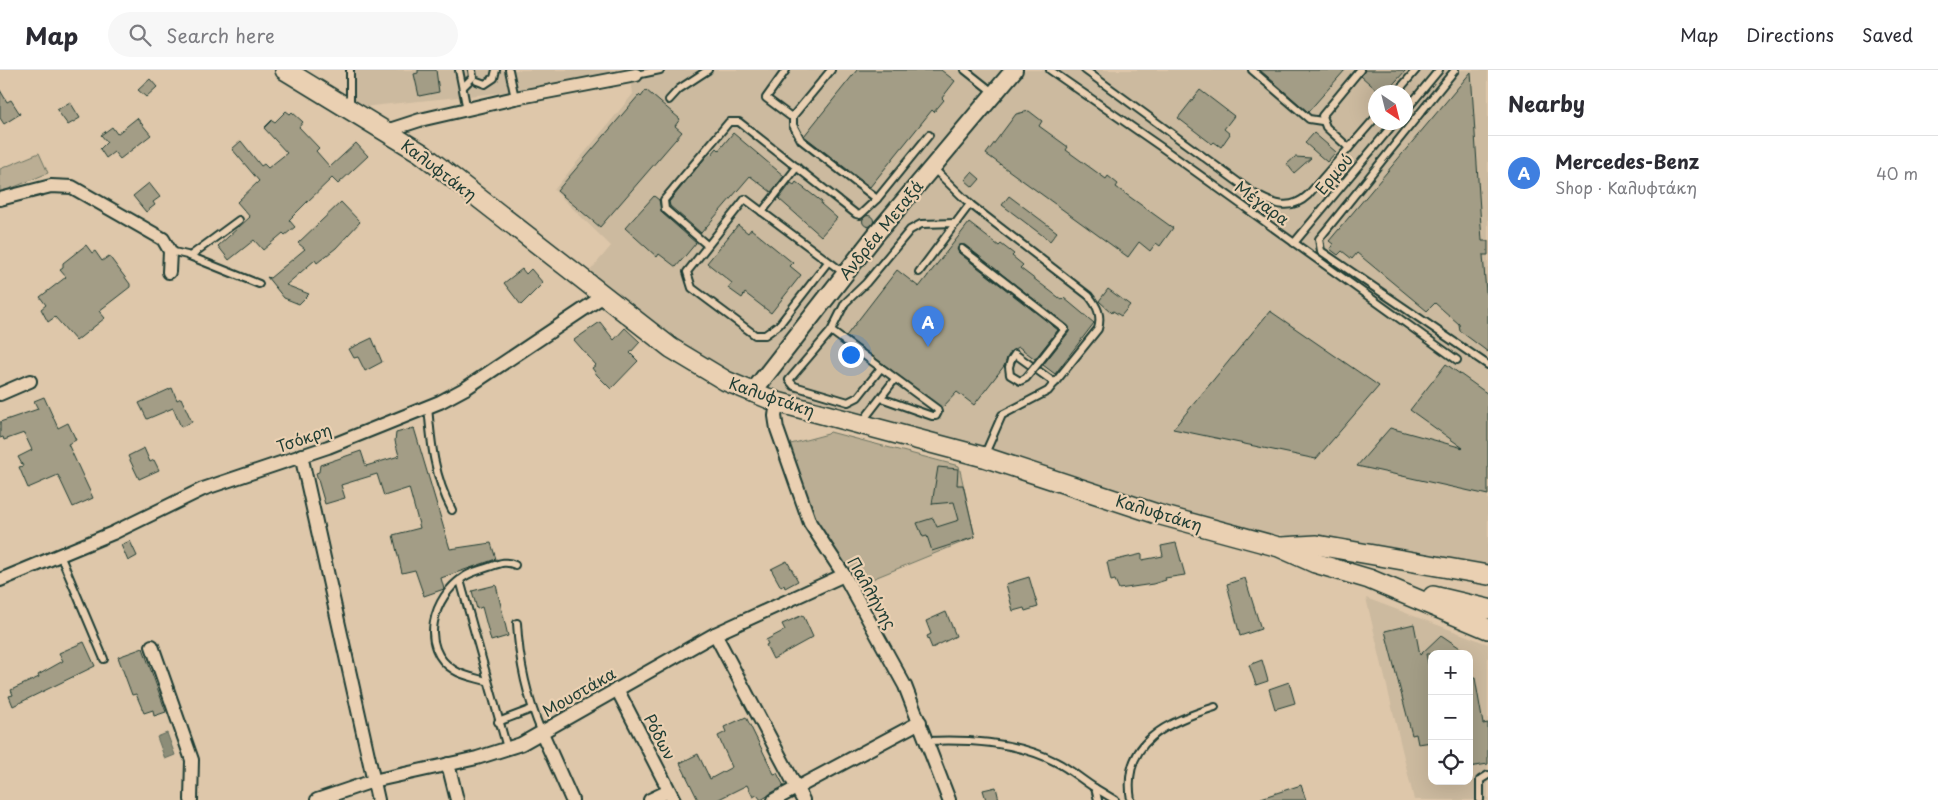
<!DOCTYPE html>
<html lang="en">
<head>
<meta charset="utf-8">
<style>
  body { margin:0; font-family:"Playpen Sans",sans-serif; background:#f7f7f7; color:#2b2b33 }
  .controls { position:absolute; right:15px; bottom:15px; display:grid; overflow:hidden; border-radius:10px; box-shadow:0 5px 20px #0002 }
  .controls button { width:45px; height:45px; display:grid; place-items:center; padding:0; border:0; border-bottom:1px solid #e1e1e2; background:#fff; color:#2b2b33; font:25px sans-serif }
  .compass { position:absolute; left:1368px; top:15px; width:45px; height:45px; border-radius:50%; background:#fff; box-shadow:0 5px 20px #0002; rotate:145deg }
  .you { position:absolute; left:850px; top:284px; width:18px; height:18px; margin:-12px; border:4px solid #fff; border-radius:50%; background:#1a73e8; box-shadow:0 0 0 8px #1a73e833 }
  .badge { display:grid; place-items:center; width:32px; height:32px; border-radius:50%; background:#0f766e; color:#fff; font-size:16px; font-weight:700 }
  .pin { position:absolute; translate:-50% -41px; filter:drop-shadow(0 1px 2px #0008) }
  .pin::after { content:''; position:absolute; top:26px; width:18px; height:15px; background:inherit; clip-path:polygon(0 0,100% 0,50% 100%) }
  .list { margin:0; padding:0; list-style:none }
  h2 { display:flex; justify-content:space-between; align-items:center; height:65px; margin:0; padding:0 20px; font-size:21px }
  h2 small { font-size:16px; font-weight:400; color:#7c7c81 }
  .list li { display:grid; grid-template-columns:32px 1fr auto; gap:15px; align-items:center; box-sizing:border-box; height:75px; padding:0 20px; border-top:1px solid #e1e1e2 }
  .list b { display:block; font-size:19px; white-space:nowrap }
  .list p { margin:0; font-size:16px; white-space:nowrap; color:#7c7c81 }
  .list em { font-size:16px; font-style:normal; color:#7c7c81 }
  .icon { flex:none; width:28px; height:28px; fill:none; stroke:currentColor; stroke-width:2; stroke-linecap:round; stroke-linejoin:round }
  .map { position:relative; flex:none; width:1488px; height:730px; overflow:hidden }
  header { display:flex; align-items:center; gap:30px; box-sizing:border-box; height:70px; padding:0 25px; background:#fff; border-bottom:1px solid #e1e1e2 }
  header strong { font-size:24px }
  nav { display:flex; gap:28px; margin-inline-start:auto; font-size:18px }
  .search { width:350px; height:45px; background:#f7f7f7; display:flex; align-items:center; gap:12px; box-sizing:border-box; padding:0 18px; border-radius:28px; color:#7c7c81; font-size:19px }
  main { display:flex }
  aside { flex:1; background:#fff }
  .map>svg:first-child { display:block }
  .built { fill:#ccba9f; fill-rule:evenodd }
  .green { fill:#bbae94; stroke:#6d7664 }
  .water { fill:#8c8d78; stroke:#606d5d }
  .building { fill:#a39d86; stroke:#1f3d34 }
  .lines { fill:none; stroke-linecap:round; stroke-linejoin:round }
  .service-casing { stroke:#1f3d34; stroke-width:10 }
  .minor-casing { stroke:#1f3d34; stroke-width:16 }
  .tertiary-casing { stroke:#1f3d34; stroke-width:20 }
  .secondary-casing { stroke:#1f3d34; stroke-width:22 }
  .service { stroke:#ead0b2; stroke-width:6 }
  .minor { stroke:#ead0b2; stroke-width:12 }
  .tertiary { stroke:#ead0b2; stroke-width:16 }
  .secondary { stroke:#ead0b2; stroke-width:19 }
  .service-bridge-casing { stroke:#1f3d34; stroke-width:10; stroke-linecap:butt }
  .service-bridge { stroke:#ead0b2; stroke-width:6 }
  .labels { text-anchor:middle; stroke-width:4.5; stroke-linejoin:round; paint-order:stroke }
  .street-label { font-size:16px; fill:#1f3d34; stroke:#ead0b2 }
</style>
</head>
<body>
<header>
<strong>Map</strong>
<div class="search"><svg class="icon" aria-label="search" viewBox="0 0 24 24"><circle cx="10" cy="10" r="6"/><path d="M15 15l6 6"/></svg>Search here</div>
<nav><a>Map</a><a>Directions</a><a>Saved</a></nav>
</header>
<main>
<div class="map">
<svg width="1488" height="730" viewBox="0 0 1488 730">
  <rect width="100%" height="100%" fill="#dec7aa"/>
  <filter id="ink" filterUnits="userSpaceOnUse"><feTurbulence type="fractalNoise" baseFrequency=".02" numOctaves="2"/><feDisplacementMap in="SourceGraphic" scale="10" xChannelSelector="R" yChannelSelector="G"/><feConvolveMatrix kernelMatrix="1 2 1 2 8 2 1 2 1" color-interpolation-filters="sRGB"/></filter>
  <g filter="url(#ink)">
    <g class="built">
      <polygon points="354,0 1005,0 755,309 744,315 666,266 589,202 611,176 554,120 633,24 630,0 526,20 371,36 362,39 352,32"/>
      <path d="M1025,0H1488V495L1271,463L1198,448L772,325L768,315L917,128ZM1376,22H1406V52H1376Z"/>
      <path d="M1366,528L1488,574V730H1414ZM1432,584H1469V711H1432Z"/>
    </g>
    <g class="green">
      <polygon points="39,83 48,103 0,123 0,99"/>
      <polygon points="830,362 959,396 975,467 855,516 822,464 787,375 828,364"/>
    </g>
    <polygon class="water" points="167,663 175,685 165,689 157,667"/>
    <g class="building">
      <polygon points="418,0 436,0 439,22 419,26 414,4 418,3"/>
      <polygon points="857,0 941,0 955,11 942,28 944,30 934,42 932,40 870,117 804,66"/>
      <polygon points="1260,0 1345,0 1308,42"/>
      <polygon points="1365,0 1406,0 1386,22 1379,22 1361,6"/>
      <polygon points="1471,2 1482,171 1488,171 1488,185 1483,185 1486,222 1488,225 1488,282 1460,261 1459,254 1435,233 1427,241 1357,183 1352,189 1342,181 1338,185 1330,179 1333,174 1329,171"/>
      <polygon points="150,9 157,17 146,27 138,20"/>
      <polygon points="0,20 7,32 11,30 20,44 4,54 0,48"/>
      <polygon points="646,20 680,49 675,56 682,62 600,157 557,121 639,25 641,27"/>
      <polygon points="1200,20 1234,46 1224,59 1230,64 1221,77 1214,72 1212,74 1178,48"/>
      <polygon points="70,32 80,48 68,55 57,40"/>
      <polygon points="286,41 290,44 292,42 303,52 299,57 319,78 316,81 330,97 356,73 368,86 338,114 332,108 306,133 289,150 295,157 285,165 283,163 263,180 254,170 229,190 218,176 250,147 237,132 259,111 232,79 241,71 261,96 264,94 268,98 287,83 264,58 272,50 275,52"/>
      <polygon points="1029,41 1042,51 1039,56 1068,77 1066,80 1106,109 1108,106 1118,114 1116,117 1173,158 1160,176 1156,173 1150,181 1139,172 1128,187 986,84 1016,44"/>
      <polygon points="137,48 151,65 120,89 114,82 106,88 100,79 107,72 101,65 112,57 117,64"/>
      <polygon points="733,63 784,106 771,122 750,106 701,163 670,136 669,132 709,83 711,85 717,78 719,80"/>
      <polygon points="1314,63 1336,82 1327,92 1305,73"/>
      <polygon points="1295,87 1311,88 1294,103 1287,94"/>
      <polygon points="972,102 980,109 973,117 965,110"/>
      <polygon points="796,112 822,132 821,134 837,148 821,166 779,129 791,113 794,115"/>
      <polygon points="149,113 160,127 153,132 155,135 146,142 133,126"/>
      <polygon points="654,126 659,130 662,143 696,173 676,197 659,184 657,187 625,158"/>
      <polygon points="1009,126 1057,162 1050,171 1002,135"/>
      <polygon points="341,132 360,152 336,178 317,193 315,190 286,215 309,224 299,234 284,228 267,207 270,208 305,179 298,173"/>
      <circle cx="868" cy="151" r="5.5"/>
      <polygon points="969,153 999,176 1001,174 1014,184 1012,186 1023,195 1020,198 1062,230 1064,228 1094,253 1055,304 1043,295 1069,262 1069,257 965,175 960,175 957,179 959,183 1058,260 1035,289 1019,277 1011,281 1004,296 974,335 957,322 942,338 846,266 897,200 919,217"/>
      <polygon points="738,155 748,163 751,159 793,193 790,196 801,205 771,243 745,223 742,228 728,218 732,213 707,193"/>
      <polygon points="86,175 92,183 95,181 102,191 109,186 130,214 130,217 99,241 105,248 76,271 55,247 48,252 41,239 46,235 40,227 66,207 60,200 63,198 63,193"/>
      <polygon points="522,199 526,204 531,199 543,213 521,235 504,213"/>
      <polygon points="1108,219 1130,235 1121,246 1113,241 1112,243 1099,231"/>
      <polygon points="1270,241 1379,316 1316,389 1173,359"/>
      <polygon points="600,252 614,270 625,258 640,272 630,283 638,291 611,319 597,305 592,298 596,295 574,270"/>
      <polygon points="372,268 382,292 365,301 358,287 354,288 349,279"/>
      <polygon points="1446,294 1488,324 1488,425 1357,396 1390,358 1463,378 1410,340"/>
      <polygon points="172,318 177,330 181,328 192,352 181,357 173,338 147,349 139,333"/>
      <polygon points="44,327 58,358 68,353 76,370 68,374 93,428 73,437 58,405 28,418 19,397 23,396 18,387 32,380 24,363 4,370 3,367 0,368 0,352 38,339 34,331"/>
      <polygon points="414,358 450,479 491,473 496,489 441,508 444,519 424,526 415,500 402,503 393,465 420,458 409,418 384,426 377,404 341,415 345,428 325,434 316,403 319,402 320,395 361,381 366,396 399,386 395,371 396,363"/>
      <polygon points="144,378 150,392 154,390 159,400 139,409 128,386"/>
      <polygon points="938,397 958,399 957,415 963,415 975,467 932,481 927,466 923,467 917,453 933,448 937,457 959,450 954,432 932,434"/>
      <polygon points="130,471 137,486 128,491 121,475"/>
      <polygon points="1176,473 1185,505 1165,508 1166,510 1153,514 1119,519 1115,510 1111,511 1107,492 1142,484 1142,490 1163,486 1161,476"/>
      <polygon points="787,491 798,511 785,518 784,515 781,517 771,499"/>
      <polygon points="1029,507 1038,537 1025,541 1024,538 1013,541 1006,514"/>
      <polygon points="1245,508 1261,559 1240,566 1227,514"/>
      <polygon points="496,515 508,566 491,571 482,537 477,539 472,521"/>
      <polygon points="946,542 956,566 932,578 927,566 931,564 926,551"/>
      <polygon points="803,545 813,567 773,589 766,575 768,574 766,570 785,560 782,554"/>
      <polygon points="1414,554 1420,585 1441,565 1469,584 1426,584 1432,611 1432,672 1418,674 1416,664 1412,665 1385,561"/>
      <polygon points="84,572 95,596 13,636 9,626 13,625 11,620 39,607 38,605 63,591 59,583"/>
      <polygon points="143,578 166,642 154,646 153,640 144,643 136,624 132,625 118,587"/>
      <polygon points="1262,590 1268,611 1256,615 1249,595"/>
      <polygon points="1475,608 1483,654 1488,653 1488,694 1469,697 1469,609"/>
      <polygon points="1289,612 1295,633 1275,639 1269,619"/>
      <polygon points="746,647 774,704 777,703 784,716 761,730 757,725 753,727 747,715 717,730 698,730 680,693 698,684 710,709 732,697 718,666 726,662 724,657"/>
      <polygon points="1301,715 1306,730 1262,730 1261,728"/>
      <polygon points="996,717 999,730 986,730 983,720"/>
    </g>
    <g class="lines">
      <defs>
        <g id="service">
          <polyline points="459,0 467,40"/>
          <polyline points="509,0 515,28"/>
          <polyline points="786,0 766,28 790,46 793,46 831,0"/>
          <polyline points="965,0 994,23"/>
          <polyline points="1050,0 1161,77 1457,290"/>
          <path d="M1085,0L1253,123C1272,134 1290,142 1308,125L1376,47"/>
          <polyline points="1252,0 1309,49 1322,51"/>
          <path d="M1455,0C1409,56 1365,113 1319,169L1321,181L1488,295"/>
          <polyline points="636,5 660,0"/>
          <polyline points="477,11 485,14 494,8 496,0"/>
          <polyline points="463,17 473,7 472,0"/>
          <polyline points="1397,22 1416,0"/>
          <polyline points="669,30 679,19 708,0"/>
          <polyline points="350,36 350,0"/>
          <polyline points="1406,40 1439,0"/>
          <polyline points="793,46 793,55 801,70 877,129"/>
          <polyline points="1349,78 1326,57 1322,46 1360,0"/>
          <path d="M933,98L970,134L1089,226C1097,236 1102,245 1098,259L1048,321L1002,345L984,386"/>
          <polyline points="762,142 797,97"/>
          <polyline points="1294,173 1395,52"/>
          <polyline points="707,175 665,139 664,130 729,52 739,52 856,144 860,145 877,129 929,65"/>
          <polyline points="962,179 1065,259 1039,292"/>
          <polyline points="170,181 187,185 259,214"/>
          <polyline points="190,186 239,150"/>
          <polyline points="828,192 779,255 765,265 755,265 692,218 687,202 745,129 844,203"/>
          <polyline points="919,202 970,134"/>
          <polyline points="831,261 937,339 938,342 936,346 932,346 881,328"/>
          <polyline points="1011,290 1015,284 1055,313"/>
          <polyline points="881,298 858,327 848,332 794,316 789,310 831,261 845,233 866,213 910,160 921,154 956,153"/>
          <path d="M428,336C431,373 434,407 452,440"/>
          <polyline points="862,352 895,309"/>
          <polyline points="60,485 104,589"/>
          <polyline points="460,510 507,678"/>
          <path d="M517,553C519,591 527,628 542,663"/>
          <path d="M486,611C476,608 463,606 454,600C418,578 433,526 464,507C471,502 481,500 489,497C498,494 506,490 515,495"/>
          <polyline points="498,652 532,639"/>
          <path d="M927,671C969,669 1018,672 1056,692C1070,699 1082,710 1095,718L1098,730"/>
          <polyline points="1095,718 1115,730"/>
          <path d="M1131,730C1121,671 1168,652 1215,637"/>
          <polyline points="1480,730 1480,710 1488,705"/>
        </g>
        <g id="minor">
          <polyline points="386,61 420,50 515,28 636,5"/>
          <polyline points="0,129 51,116 72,117 163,169 170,181 169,202"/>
          <polyline points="0,324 30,311"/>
          <polyline points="777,332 775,346 777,359 810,453 844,505 905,616 949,730"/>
          <polyline points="301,385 378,730"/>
          <polyline points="0,510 113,463 203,419 328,377 440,332 466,318 602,227"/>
          <polyline points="715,564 803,730"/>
          <polyline points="152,576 192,690 191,730"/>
          <polyline points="617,619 674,730"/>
          <polyline points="542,663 572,730"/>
          <polyline points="448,694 457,730"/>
          <polyline points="317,730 373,711 477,688 521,674 715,564 844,505"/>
          <polyline points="650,730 669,721"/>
          <polyline points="774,730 920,652"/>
        </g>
        <polyline id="tertiary" points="752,323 877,163 1014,0"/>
        <g id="secondary">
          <polyline points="285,0 421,83 671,278 726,311 777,332 984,387 1157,444 1279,477 1315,493 1369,509 1488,559"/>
          <polyline points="1282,477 1317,475 1488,505"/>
          <polyline points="1433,526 1488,539"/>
        </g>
      </defs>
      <use href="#service" class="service-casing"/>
      <use href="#minor" class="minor-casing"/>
      <use href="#tertiary" class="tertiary-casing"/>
      <use href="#secondary" class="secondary-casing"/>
      <use href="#service" class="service"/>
      <use href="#minor" class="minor"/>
      <use href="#tertiary" class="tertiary"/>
      <use href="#secondary" class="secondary"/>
      <defs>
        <polyline id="service-bridge" points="1011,290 1009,297 1010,305 1020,311 1026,308 1039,292"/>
      </defs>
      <use href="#service-bridge" class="service-bridge-casing"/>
      <use href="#service-bridge" class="service-bridge"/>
    </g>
  </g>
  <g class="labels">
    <g class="street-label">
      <text transform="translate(439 100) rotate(37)" y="6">Καλυφτάκη</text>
      <text transform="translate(1334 104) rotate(-50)" y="6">Ερμού</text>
      <text transform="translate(1262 133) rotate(36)" y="6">Μέγαρα</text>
      <text transform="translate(881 160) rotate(-51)" y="6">Ανδρέα Μεταξά</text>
      <text transform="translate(772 327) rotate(19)" y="6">Καλυφτάκη</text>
      <text transform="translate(304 368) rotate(-19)" y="6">Τσόκρη</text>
      <text transform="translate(1159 443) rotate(17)" y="6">Καλυφτάκη</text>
      <text transform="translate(872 523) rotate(60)" y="6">Παλλήνης</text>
      <text transform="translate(579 622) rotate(-30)" y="6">Μουστάκα</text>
      <text transform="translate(660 667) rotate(63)" y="6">Ρόδων</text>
    </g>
  </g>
</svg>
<div class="controls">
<button>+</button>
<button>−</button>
<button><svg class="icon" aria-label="locate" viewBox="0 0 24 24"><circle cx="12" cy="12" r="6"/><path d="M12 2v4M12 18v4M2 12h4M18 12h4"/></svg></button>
</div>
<svg class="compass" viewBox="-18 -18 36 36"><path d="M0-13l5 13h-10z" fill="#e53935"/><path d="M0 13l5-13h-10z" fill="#7c7c81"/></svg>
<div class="you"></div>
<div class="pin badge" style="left:928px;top:277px;background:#3f7fe0">A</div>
</div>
<aside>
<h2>Nearby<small></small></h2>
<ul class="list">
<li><span class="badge" style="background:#3f7fe0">A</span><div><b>Mercedes-Benz</b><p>Shop · Καλυφτάκη</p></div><em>40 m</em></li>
</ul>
</aside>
</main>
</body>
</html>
